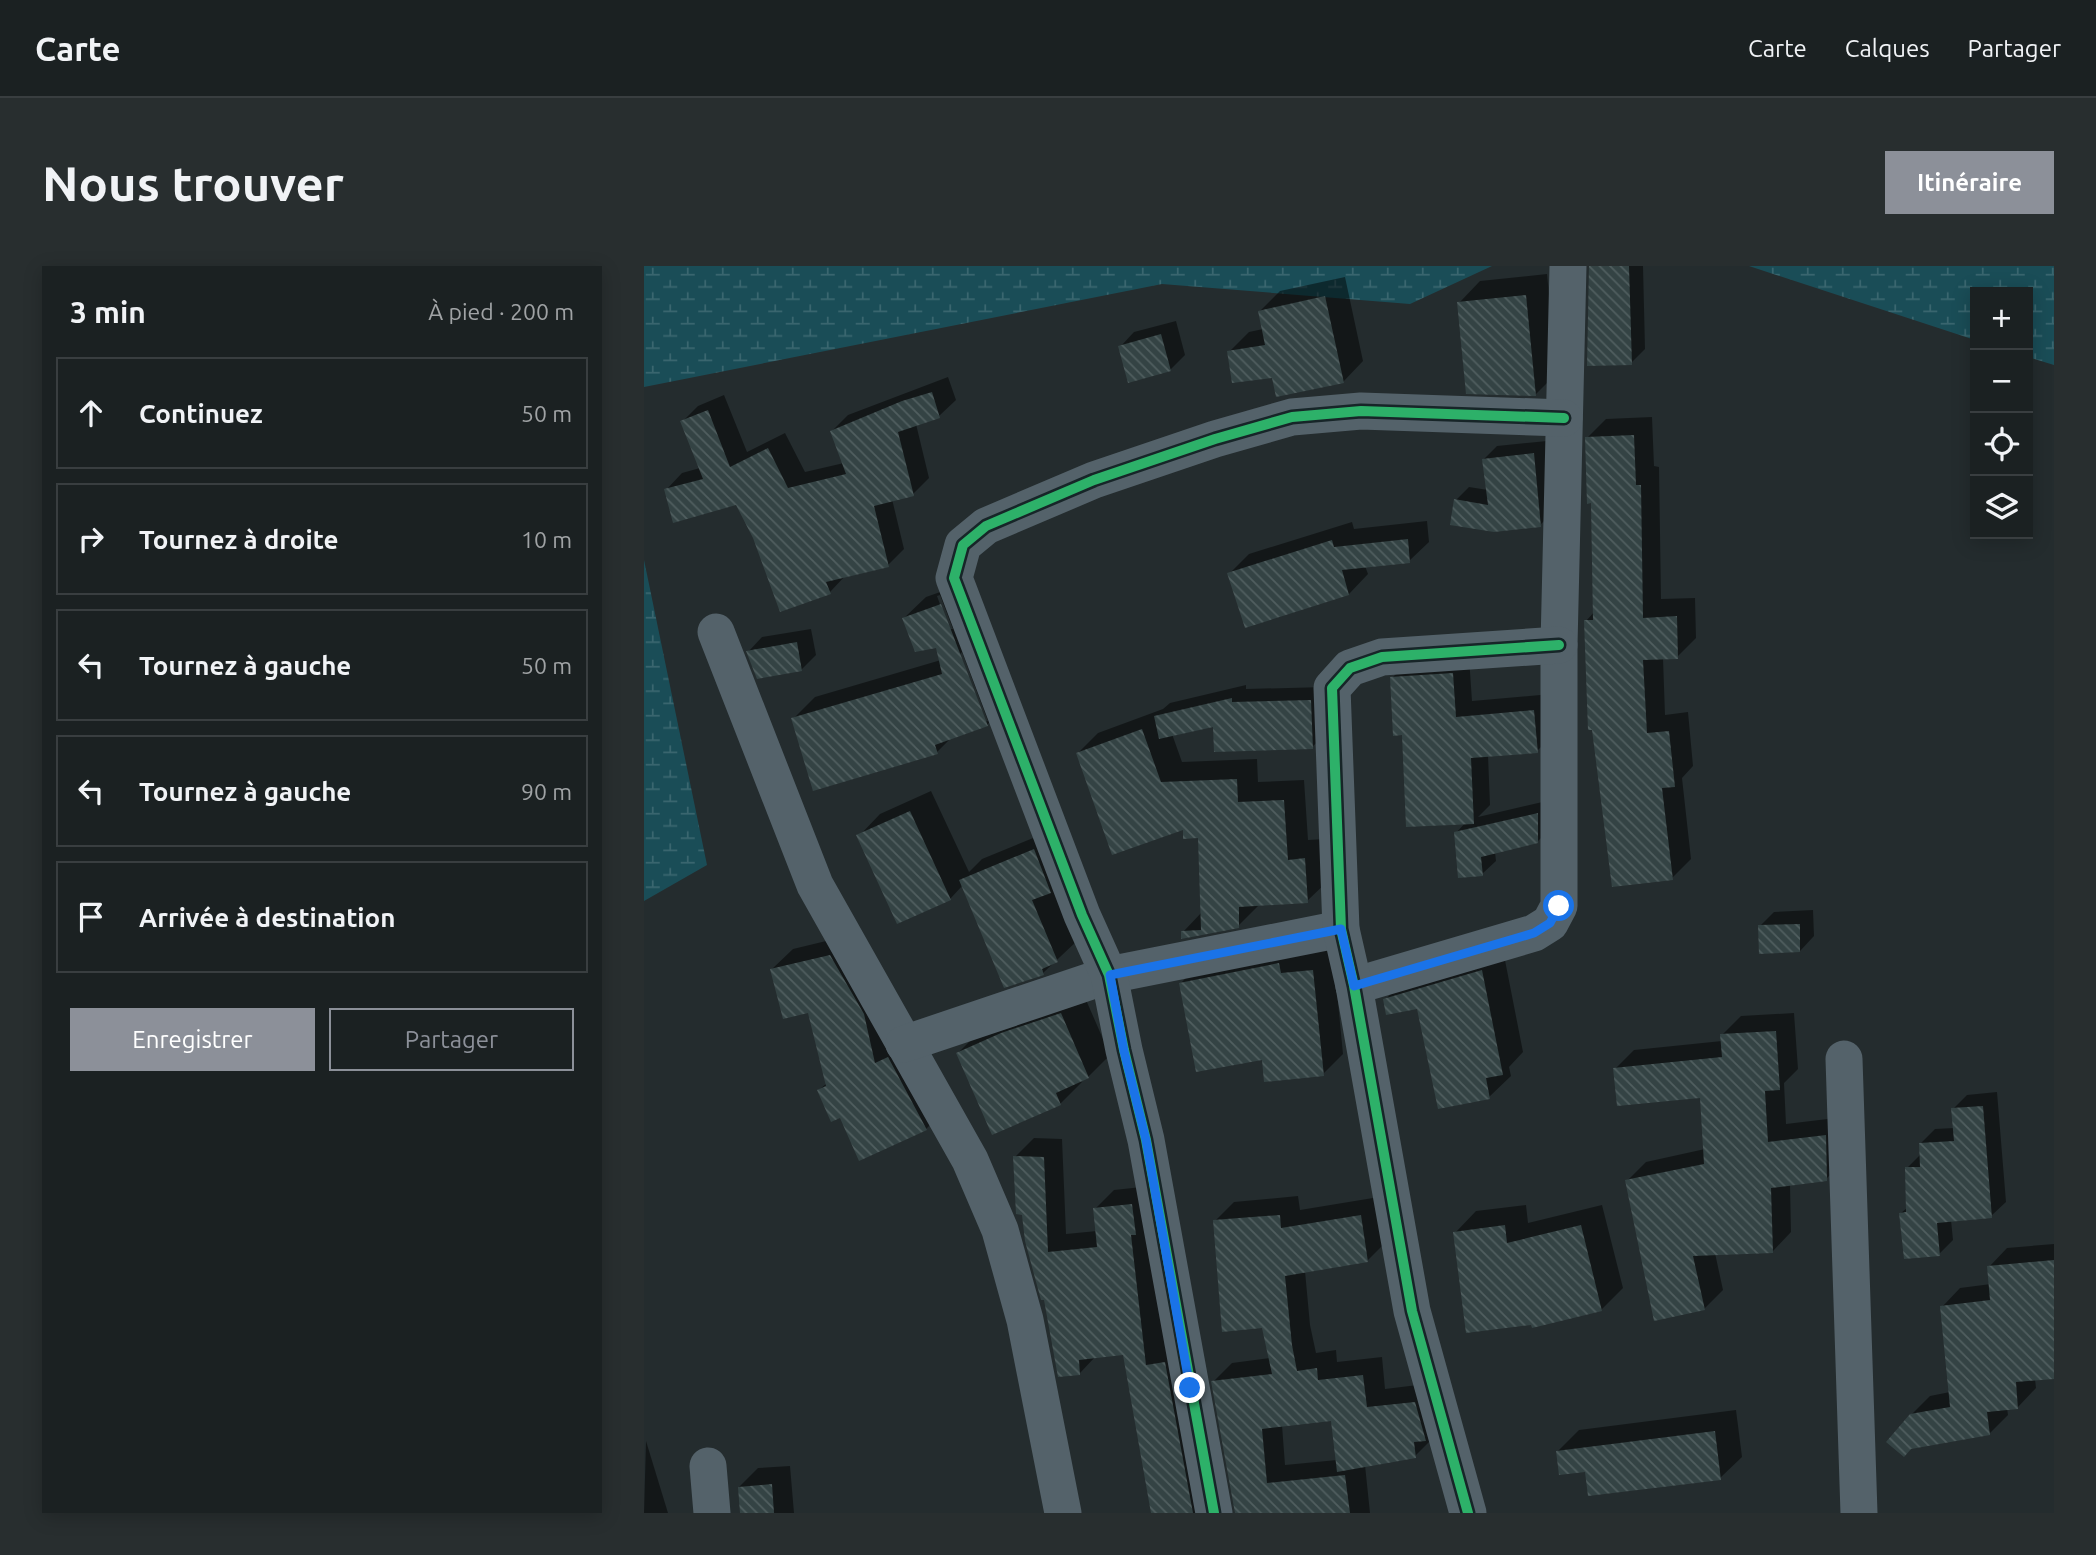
<!DOCTYPE html>
<html lang="fr">
<head>
<meta charset="utf-8">
<style>
  body { margin:0; font-family:Ubuntu,sans-serif; background:#282e2f; color:#f1f3f6 }
  .controls { position:absolute; right:21px; top:21px; display:grid; overflow:hidden; border-radius:0px; box-shadow:0 4px 18px #0003 }
  .controls button { width:63px; height:63px; display:grid; place-items:center; padding:0; border:0; border-bottom:2px solid #393e40; background:#1b2122; color:#f1f3f6; font:35px sans-serif }
  .stop { position:absolute; width:21px; height:21px; margin:-16px; border:5px solid #1a73e8; border-radius:50%; background:#fff }
  .stop.end { background:#1a73e8; border-color:#fff; box-shadow:0 2px 7px #0008 }
  .list { margin:0; padding:0; list-style:none }
  h2 { display:flex; justify-content:space-between; align-items:center; height:91px; margin:0; padding:0 28px; font-size:30px }
  h2 small { font-size:23px; font-weight:400; color:#a0a3a5 }
  .list li { display:grid; grid-template-columns:46px 1fr auto; gap:21px; align-items:center; box-sizing:border-box; height:112px; margin:0 14px 14px; padding:0 14px; border:2px solid #393e40; border-radius:0px }
  .list b { display:block; font-size:26px; white-space:nowrap }
  .list em { font-size:23px; font-style:normal; color:#a0a3a5 }
  .actions { display:flex; gap:14px; padding:21px 28px }
  .actions a { flex:1; padding:16px 0; border:2px solid #8c9099; border-radius:0px; text-align:center; font-size:24px; color:#8c9099 }
  .actions .main { background:#8c9099; color:#fff }
  .icon { flex:none; width:38px; height:38px; fill:none; stroke:currentColor; stroke-width:2; stroke-linecap:round; stroke-linejoin:round }
  .map { position:relative; flex:none; width:1410px; height:1247px; overflow:hidden; border-radius:0px }
  header { display:flex; align-items:center; gap:42px; box-sizing:border-box; height:98px; padding:0 35px; background:#1b2122; border-bottom:2px solid #393e40 }
  header strong { font-size:33px }
  nav { display:flex; gap:38px; margin-inline-start:auto; font-size:24px }
  .intro { display:flex; align-items:center; justify-content:space-between; box-sizing:border-box; height:168px; padding:0 42px }
  h1 { margin:0; font-size:49px }
  .button { padding:18px 32px; border-radius:0px; background:#8c9099; color:#fff; font-size:24px; font-weight:700 }
  main { display:flex; gap:42px; padding:0 42px }
  aside { flex:1; background:#1b2122; border-radius:0px; box-shadow:0 4px 18px #0003 }
  .map>svg:first-child { display:block }
  .wetland { fill:url(#wetland-marsh) }
  .shadow { fill:#0007; fill-rule:evenodd }
  .building { fill:url(#building-back-hatch) }
  .lines { fill:none; stroke-linecap:round; stroke-linejoin:round }
  .minor { stroke:#54626a; stroke-width:37 }
  .cycleway-casing { stroke:#172528; stroke-width:15 }
  .cycleway { stroke:#2db169; stroke-width:10 }
  .route { stroke:#1a73e8; stroke-width:9 }
</style>
</head>
<body>
<header>
<strong>Carte</strong>
<nav><a>Carte</a><a>Calques</a><a>Partager</a></nav>
</header>
<div class="intro"><h1>Nous trouver</h1><a class="button">Itinéraire</a></div>
<main>
<aside>
<h2>3 min<small>À pied · 200 m</small></h2>
<ul class="list">
<li><svg class="icon" aria-label="ahead" viewBox="0 0 24 24"><path d="M12 20V5M6 11l6-6 6 6"/></svg><div><b>Continuez</b></div><em>50 m</em></li>
<li><svg class="icon" aria-label="right" viewBox="0 0 24 24"><path d="M7 20v-9h11M14 6l5 5-5 5"/></svg><div><b>Tournez à droite</b></div><em>10 m</em></li>
<li><svg class="icon" aria-label="left" viewBox="0 0 24 24"><path d="M17 20v-9H6M10 6l-5 5 5 5"/></svg><div><b>Tournez à gauche</b></div><em>50 m</em></li>
<li><svg class="icon" aria-label="left" viewBox="0 0 24 24"><path d="M17 20v-9H6M10 6l-5 5 5 5"/></svg><div><b>Tournez à gauche</b></div><em>90 m</em></li>
<li><svg class="icon" aria-label="arrive" viewBox="0 0 24 24"><path d="M6 21V4h12l-3 4 3 4H6"/></svg><div><b>Arrivée à destination</b></div></li>
</ul>
<div class="actions"><a class="main">Enregistrer</a><a>Partager</a></div>
</aside>
<div class="map">
<svg width="1410" height="1247" viewBox="0 0 1410 1247">
  <defs>
    <pattern id="wetland-marsh" width="20" height="14" patternUnits="userSpaceOnUse" patternTransform="scale(1.75)"><rect width="20" height="14" fill="#1a4d57"/><path d="M1 5h8M5 5V1M11 12h8M15 12V8" fill="none" stroke="#3a666f"/></pattern>
    <pattern id="building-back-hatch" width="6" height="6" patternUnits="userSpaceOnUse" patternTransform="scale(1.75)"><rect width="6" height="6" fill="#344344"/><path d="M-1 5l2 2M0 0l6 6M5-1l2 2" fill="none" stroke="#505e5f"/></pattern>
  </defs>
  <rect width="100%" height="100%" fill="#242c2e"/>
  <g class="wetland">
    <polygon points="0,0 848,0 766,38 518,18 0,121"/>
    <polygon points="1105,0 1410,0 1410,99 1384,91 1384,26 1331,26 1331,74"/>
    <polygon points="0,294 63,599 0,635"/>
  </g>
  <g class="shadow">
    <polygon points="945,0 999,0 1001,83 987,97"/>
    <polygon points="903,8 913,107 892,128 815,37 836,15"/>
    <polygon points="701,11 719,95 699,116 629,110 585,86 605,66 619,63 616,45 636,25"/>
    <polygon points="532,55 541,89 527,103 485,114 476,81 490,66"/>
    <polygon points="304,111 312,134 295,150 272,158 285,212 269,228 248,233 260,283 244,299 202,309 186,326 110,272 93,237 22,224 38,207 56,202 38,156 54,140 80,129 103,186 141,167 161,206 200,197 188,165 204,149"/>
    <polygon points="1008,151 1010,200 1015,201 1017,333 1051,332 1052,372 1033,391 1019,392 1021,449 1044,446 1049,500 1038,512 1047,593 1028,612 942,355 951,345 949,236 943,172 962,153"/>
    <polygon points="903,175 909,246 896,259 812,234 825,221 844,224 840,193 853,180"/>
    <polygon points="783,255 785,276 765,295 721,300 724,308 705,328 585,308 605,288 708,256 710,263"/>
    <path d="M319,318L364,437L343,459L308,471L293,486L149,453L171,431L297,394L293,380L260,352L282,331ZM296,329L309,363H305L293,330ZM318,386L344,455L340,456L315,389Z"/>
    <polygon points="167,363 172,389 157,404 104,386 118,371"/>
    <polygon points="825,391 828,435 907,428 910,468 893,485 844,489 846,539 834,551 907,534 907,562 893,576 851,586 852,595 838,608 812,567 822,556 760,467 748,412 765,395"/>
    <polygon points="602,419 602,423 681,421 683,467 668,481 570,459 528,468 538,496 613,493 614,516 660,514 664,574 681,573 684,615 663,635 615,639 594,660 539,671 539,666 558,646 555,570 434,487 454,467 519,443 526,437"/>
    <polygon points="287,525 325,606 338,593 411,563 434,674 399,707 361,720 319,619 306,633 215,570 236,548"/>
    <polygon points="1169,644 1170,670 1156,685 1116,660 1130,646"/>
    <polygon points="207,669 303,842 282,863 197,850 175,824 183,817 165,745 128,703 149,683"/>
    <polygon points="689,684 699,788 679,808 619,792 537,717 557,696"/>
    <polygon points="859,684 879,786 865,801 867,810 845,831 774,741 741,734 762,712"/>
    <polygon points="439,727 466,789 444,811 437,814 438,816 416,838 314,787 335,766"/>
    <polygon points="1150,747 1154,803 1140,817 1142,858 1200,851 1201,894 1182,913 1146,918 1147,966 1129,985 1071,987 1079,1024 1060,1043 983,915 1002,896 1061,883 1058,830 971,803 990,784 1078,775 1078,769 1097,750"/>
    <polygon points="1353,826 1362,936 1347,950 1307,954 1309,974 1295,988 1257,947 1264,941 1263,902 1277,888 1277,877 1291,863 1310,862 1309,843 1323,829"/>
    <polygon points="390,872 418,873 422,968 453,965 451,943 470,924 507,920 506,952 521,1081 540,1078 580,1247 509,1247 480,1087 452,1090 436,1107 402,1032 371,891"/>
    <path d="M654,930L656,944L735,931L742,976L723,995L661,1005L666,1059L672,1087L692,1084L693,1096L738,1091L741,1123L790,1117V1171L771,1190L721,1199L726,1247H592L569,1116L588,1097L626,1092L619,1061L571,955L590,936ZM689,1153L693,1194L641,1199L638,1159Z"/>
    <polygon points="882,939 884,957 958,939 979,1022 957,1044 811,967 832,945"/>
    <polygon points="1410,978 1410,1111 1391,1113 1392,1122 1374,1141 1363,1142 1364,1149 1345,1168 1267,1149 1286,1130 1306,1126 1298,1041 1316,1022 1347,1018 1345,1001 1363,982"/>
    <polygon points="1092,1144 1098,1191 1076,1212 943,1204 914,1185 935,1164"/>
    <polygon points="2,1175 24,1247 0,1247"/>
    <polygon points="146,1200 150,1247 98,1247 95,1221 114,1202"/>
  </g>
  <g class="building">
    <polygon points="945,0 985,0 988,99 943,100"/>
    <polygon points="882,29 892,130 822,128 813,36"/>
    <polygon points="681,30 700,117 632,131 628,112 588,117 583,85 621,79 614,45"/>
    <polygon points="517,68 527,105 484,117 474,80"/>
    <polygon points="288,126 296,152 254,166 270,230 230,240 245,301 182,316 187,328 136,346 109,272 92,239 29,257 20,223 59,213 36,155 64,144 86,201 124,182 144,222 202,208 186,165 258,135"/>
    <polygon points="990,169 992,219 997,219 999,352 1033,350 1034,393 999,394 1003,467 1025,465 1031,521 1018,522 1029,614 968,621 948,464 944,464 940,354 949,354 947,237 943,238 941,171"/>
    <polygon points="890,187 897,261 850,266 806,259 810,233 844,239 838,193"/>
    <polygon points="764,273 766,297 698,304 705,329 601,362 583,307 688,274 690,281"/>
    <polygon points="297,338 344,460 291,479 294,488 169,525 147,452 298,408 292,382 271,386 258,352"/>
    <polygon points="153,376 158,405 113,413 102,385"/>
    <polygon points="809,407 812,451 890,444 894,487 827,492 830,558 762,561 758,469 749,470 746,411"/>
    <polygon points="588,432 588,436 667,434 669,483 570,486 569,461 515,473 510,450"/>
    <polygon points="498,463 517,516 593,513 594,536 640,534 644,594 661,592 664,637 595,641 595,662 537,673 537,665 557,664 554,572 539,573 539,564 468,589 432,487"/>
    <polygon points="266,545 307,634 253,658 212,569"/>
    <polygon points="894,547 894,577 837,591 839,610 814,612 810,566"/>
    <polygon points="390,583 407,627 388,634 414,696 398,703 400,709 360,722 315,614"/>
    <polygon points="1156,658 1156,686 1115,688 1114,659"/>
    <polygon points="186,689 220,748 231,797 244,791 283,864 215,895 196,852 187,856 173,824 182,820 164,747 139,753 126,703"/>
    <polygon points="635,697 637,707 669,704 680,810 620,816 618,794 552,806 535,717"/>
    <polygon points="838,704 859,809 842,812 846,833 794,843 773,743 742,749 739,733"/>
    <polygon points="417,747 445,812 412,827 417,839 348,869 312,787 357,767"/>
    <polygon points="1132,765 1136,824 1121,825 1124,876 1182,869 1183,915 1127,922 1129,987 1049,990 1061,1044 1010,1055 981,914 1060,898 1056,832 973,840 969,802 1078,791 1076,768"/>
    <polygon points="1339,840 1348,952 1293,957 1296,990 1260,993 1255,947 1262,946 1261,901 1276,901 1275,877 1310,875 1307,842"/>
    <polygon points="369,890 400,891 404,986 453,981 449,942 488,938 492,969 487,969 502,1099 521,1096 549,1247 507,1247 479,1089 435,1094 436,1109 414,1111 400,1034 397,1034 381,975 378,949 372,948"/>
    <polygon points="636,949 637,962 717,949 724,996 641,1010 648,1079 653,1105 673,1102 674,1114 719,1109 723,1141 771,1136 782,1175 770,1176 772,1192 693,1206 687,1155 618,1163 623,1217 701,1209 706,1247 591,1247 567,1115 628,1108 618,1062 578,1066 569,954"/>
    <polygon points="861,959 863,977 937,959 958,1045 888,1062 887,1059 822,1067 809,966"/>
    <polygon points="1410,994 1410,1113 1372,1116 1374,1143 1343,1146 1346,1169 1267,1183 1260,1191 1242,1176 1266,1148 1306,1141 1296,1040 1346,1034 1343,1000"/>
    <polygon points="1071,1165 1077,1214 944,1230 941,1206 915,1209 912,1185"/>
    <polygon points="128,1218 130,1247 96,1247 94,1221"/>
  </g>
  <g class="lines">
    <g class="minor">
      <polyline points="72,366 171,619 326,894 356,964 381,1054 419,1247"/>
      <polyline points="710,720 890,667 906,657 915,640 915,379 924,0"/>
      <polyline points="260,778 465,709 697,663"/>
      <polyline points="1200,793 1215,1247"/>
      <polyline points="64,1200 68,1247"/>
      <polyline points="570,1247 502,874 480,784 465,709 438,649 310,312 319,279 342,260 450,214 571,173 648,151 717,145 920,152"/>
      <polyline points="824,1247 768,1045 710,720 697,663 688,422 706,402 738,391 915,379"/>
    </g>
    <defs>
      <g id="cycleway">
        <polyline points="570,1247 502,874 480,784 465,709 438,649 310,312 319,279 342,260 450,214 571,173 648,151 717,145 920,152"/>
        <polyline points="824,1247 768,1045 710,720 697,663 688,422 706,402 738,391 915,379"/>
      </g>
    </defs>
    <use href="#cycleway" class="cycleway-casing"/>
    <use href="#cycleway" class="cycleway"/>
  </g>
  <g class="lines">
    <polyline class="route" points="546,1122 502,874 480,785 466,709 697,663 710,720 890,667 906,657 915,640"/>
  </g>
</svg>
<div class="controls">
<button>+</button>
<button>−</button>
<button><svg class="icon" aria-label="locate" viewBox="0 0 24 24"><circle cx="12" cy="12" r="6"/><path d="M12 2v4M12 18v4M2 12h4M18 12h4"/></svg></button>
<button><svg class="icon" aria-label="layers" viewBox="0 0 24 24"><path d="M12 4l9 5-9 5-9-5zM3 14l9 5 9-5"/></svg></button>
</div>
<div class="stop" style="left:915px;top:640px"></div>
<div class="stop end" style="left:546px;top:1122px"></div>
</div>
</main>
</body>
</html>
